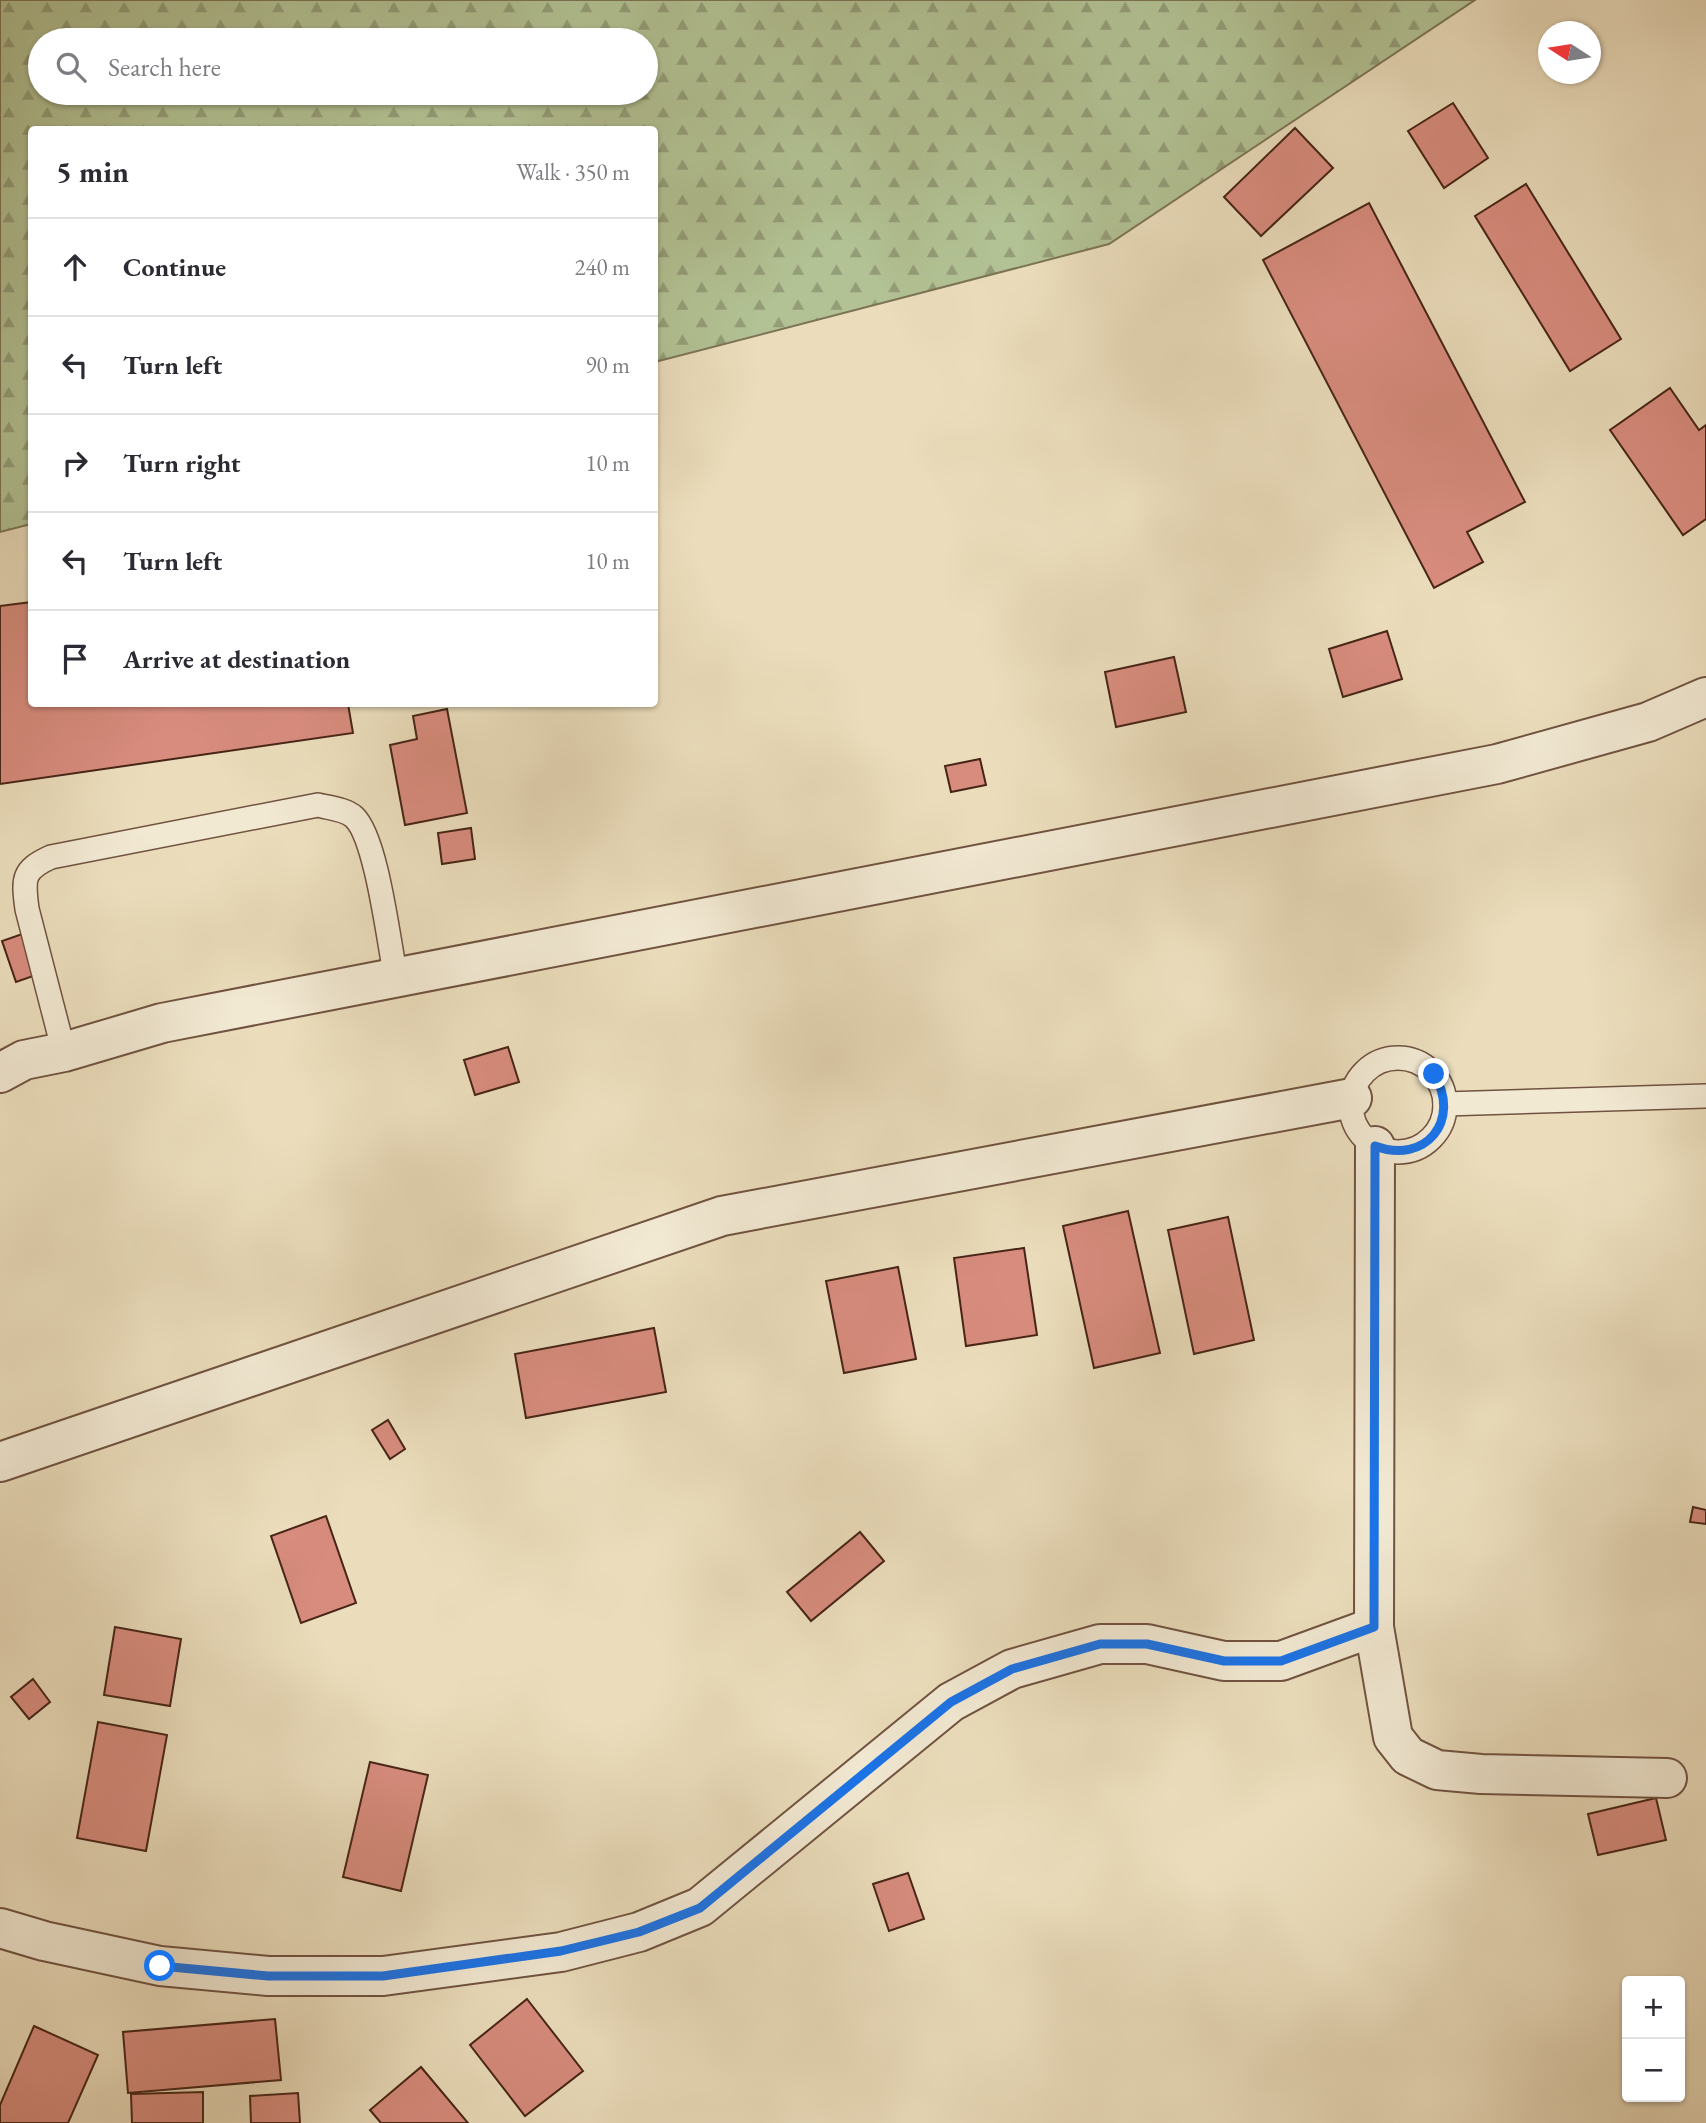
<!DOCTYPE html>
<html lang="en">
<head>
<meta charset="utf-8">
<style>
  body { margin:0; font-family:"EB Garamond",serif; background:#f2f2f3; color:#2b2b33 }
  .controls { position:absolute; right:21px; bottom:21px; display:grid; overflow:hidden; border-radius:7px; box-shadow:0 2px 5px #0004 }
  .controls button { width:63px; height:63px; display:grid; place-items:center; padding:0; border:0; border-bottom:2px solid #e1e1e2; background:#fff; color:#2b2b33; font:35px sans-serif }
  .compass { position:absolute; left:1538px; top:21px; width:63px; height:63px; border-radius:50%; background:#fff; box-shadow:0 2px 5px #0004; rotate:282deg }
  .stop { position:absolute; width:21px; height:21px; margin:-16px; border:5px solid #1a73e8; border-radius:50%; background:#fff }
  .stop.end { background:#1a73e8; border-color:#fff; box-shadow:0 2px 7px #0008 }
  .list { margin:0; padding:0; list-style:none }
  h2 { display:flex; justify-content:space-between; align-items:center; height:91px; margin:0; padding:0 28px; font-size:30px }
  h2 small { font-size:23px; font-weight:400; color:#7c7c81 }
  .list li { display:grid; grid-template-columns:46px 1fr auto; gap:21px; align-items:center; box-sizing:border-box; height:98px; padding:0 28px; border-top:2px solid #e1e1e2 }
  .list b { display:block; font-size:26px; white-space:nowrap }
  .list em { font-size:23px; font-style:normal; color:#7c7c81 }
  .icon { flex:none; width:38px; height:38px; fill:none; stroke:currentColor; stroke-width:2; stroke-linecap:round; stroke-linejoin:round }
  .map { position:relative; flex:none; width:1706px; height:2123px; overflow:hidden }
  .search { position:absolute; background:#fff; box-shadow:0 2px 5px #0004; left:28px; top:28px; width:630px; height:77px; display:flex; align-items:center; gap:18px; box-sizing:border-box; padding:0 24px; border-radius:38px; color:#7c7c81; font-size:26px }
  .panel { position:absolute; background:#fff; box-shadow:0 2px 5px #0004; left:28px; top:126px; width:630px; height:581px; border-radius:7px }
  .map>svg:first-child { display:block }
  .forest { fill:url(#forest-firs); stroke:#7c7455; stroke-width:2; fill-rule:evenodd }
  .building { fill:#d88c7e; stroke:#472516; stroke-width:2 }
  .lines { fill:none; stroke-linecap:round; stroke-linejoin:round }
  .service-casing { stroke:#705340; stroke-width:26 }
  .minor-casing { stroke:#705340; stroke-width:42 }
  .service { stroke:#f2e9d3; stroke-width:23 }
  .minor { stroke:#f2e9d3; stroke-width:38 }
  .route { stroke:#1a73e8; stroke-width:9 }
</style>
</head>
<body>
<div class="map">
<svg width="1706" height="2123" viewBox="0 0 1706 2123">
  <defs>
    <pattern id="forest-firs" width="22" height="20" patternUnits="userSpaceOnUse" patternTransform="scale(1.75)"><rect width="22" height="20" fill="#b2c294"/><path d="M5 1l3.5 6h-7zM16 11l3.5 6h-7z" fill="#939d78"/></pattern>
  </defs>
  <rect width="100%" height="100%" fill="#ebddbc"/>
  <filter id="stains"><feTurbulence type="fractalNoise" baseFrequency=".00286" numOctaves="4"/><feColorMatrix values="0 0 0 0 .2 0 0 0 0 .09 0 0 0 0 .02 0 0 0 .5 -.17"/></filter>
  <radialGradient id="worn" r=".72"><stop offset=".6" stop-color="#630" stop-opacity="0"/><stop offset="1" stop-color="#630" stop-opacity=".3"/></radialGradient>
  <path class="forest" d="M0,0H1475L1109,244L655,362L654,130H32L31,524L0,532ZM40,40H646V93H40Z"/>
  <g class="building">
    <polygon points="1453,103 1488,158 1444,188 1408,131"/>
    <polygon points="1295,128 1333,168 1261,236 1224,197"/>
    <polygon points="1526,184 1621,339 1570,371 1475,216"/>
    <polygon points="1369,203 1525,502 1467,532 1483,562 1434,588 1263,260"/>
    <polygon points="1670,388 1699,430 1706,425 1706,519 1683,535 1610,430"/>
    <polygon points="32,602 32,704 348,704 353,733 0,784 0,606"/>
    <polygon points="1387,631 1402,679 1343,697 1329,649"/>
    <polygon points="1174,657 1186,712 1116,727 1105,672"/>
    <polygon points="447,709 467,813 405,825 390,745 417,739 413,716"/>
    <polygon points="980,759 986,785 951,792 945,766"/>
    <polygon points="471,828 475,859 442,864 438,833"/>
    <polygon points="25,933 39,974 16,982 2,941"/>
    <polygon points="508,1047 519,1082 475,1095 464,1060"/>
    <polygon points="1128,1211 1160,1353 1094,1368 1063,1226"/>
    <polygon points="1228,1217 1254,1340 1194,1354 1168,1230"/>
    <polygon points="1024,1248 1037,1335 966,1346 954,1258"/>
    <polygon points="898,1267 916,1359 844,1373 826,1281"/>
    <polygon points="654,1328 666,1392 526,1418 515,1354"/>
    <polygon points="388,1420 405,1449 390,1459 372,1430"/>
    <polygon points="1693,1507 1706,1510 1706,1524 1690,1522"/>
    <polygon points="326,1516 356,1603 301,1623 271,1536"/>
    <polygon points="860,1532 884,1561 811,1621 787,1592"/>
    <polygon points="115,1627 181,1639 170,1706 104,1695"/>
    <polygon points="33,1679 50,1702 29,1719 11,1697"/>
    <polygon points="98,1722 167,1735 146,1851 77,1838"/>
    <polygon points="370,1762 428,1775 401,1891 343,1877"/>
    <polygon points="1656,1798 1666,1840 1598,1855 1588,1814"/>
    <polygon points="908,1873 924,1919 889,1931 873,1884"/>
    <polygon points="527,1999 583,2071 525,2116 470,2045"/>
    <polygon points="275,2019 281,2080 128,2093 123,2032"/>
    <polygon points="34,2026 98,2055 68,2123 0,2123 0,2105"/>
    <polygon points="421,2067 468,2123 381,2123 370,2110"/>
    <polygon points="203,2092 203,2123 132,2123 131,2094"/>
    <polygon points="298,2093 300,2123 251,2123 250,2096"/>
  </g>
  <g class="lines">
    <defs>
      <g id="service">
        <path d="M64,1052L27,909C23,879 22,870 51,857L318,805C329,808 345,809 354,817C377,838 389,945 396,978"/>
        <circle cx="1398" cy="1105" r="47"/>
        <polyline points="1445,1104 1706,1096"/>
      </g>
      <g id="minor">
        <polyline points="0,1073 24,1060 64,1052 162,1023 1497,764 1648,722 1706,697"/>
        <polyline points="1375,1146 1374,1627 1393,1737 1408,1756 1437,1770 1481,1774 1667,1778"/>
        <polyline points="0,1462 722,1216 1352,1098"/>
        <polyline points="0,1928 44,1941 160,1966 268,1976 383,1976 561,1952 639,1932 700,1907 951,1702 1012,1669 1100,1644 1147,1644 1224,1661 1281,1661 1374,1627"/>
      </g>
    </defs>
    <use href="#service" class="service-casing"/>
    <use href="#minor" class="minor-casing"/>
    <use href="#service" class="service"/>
    <use href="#minor" class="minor"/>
  </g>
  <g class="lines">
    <path class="route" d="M160,1966L268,1976H383L561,1951L639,1932L700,1908L951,1702L1012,1669L1100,1644H1147L1224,1661H1281L1374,1627L1375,1146C1425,1165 1462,1121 1434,1074"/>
  </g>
  <rect width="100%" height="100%" filter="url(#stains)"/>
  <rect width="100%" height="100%" fill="url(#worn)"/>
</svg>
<div class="controls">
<button>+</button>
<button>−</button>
</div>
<svg class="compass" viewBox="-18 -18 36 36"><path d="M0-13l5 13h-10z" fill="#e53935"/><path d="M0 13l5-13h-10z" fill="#7c7c81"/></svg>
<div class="stop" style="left:160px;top:1966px"></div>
<div class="stop end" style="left:1434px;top:1074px"></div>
<div class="search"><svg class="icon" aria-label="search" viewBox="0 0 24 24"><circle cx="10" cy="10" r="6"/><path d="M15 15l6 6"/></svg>Search here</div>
<section class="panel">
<h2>5 min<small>Walk · 350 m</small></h2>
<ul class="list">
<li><svg class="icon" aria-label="ahead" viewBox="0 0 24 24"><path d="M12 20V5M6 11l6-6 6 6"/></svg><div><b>Continue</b></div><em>240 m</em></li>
<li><svg class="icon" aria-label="left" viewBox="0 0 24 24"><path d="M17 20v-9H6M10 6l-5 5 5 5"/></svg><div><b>Turn left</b></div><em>90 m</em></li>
<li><svg class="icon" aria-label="right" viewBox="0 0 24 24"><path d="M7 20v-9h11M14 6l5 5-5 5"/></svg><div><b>Turn right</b></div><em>10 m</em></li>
<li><svg class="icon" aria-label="left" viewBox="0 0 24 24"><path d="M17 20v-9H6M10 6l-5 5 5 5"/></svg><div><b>Turn left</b></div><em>10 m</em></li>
<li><svg class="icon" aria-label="arrive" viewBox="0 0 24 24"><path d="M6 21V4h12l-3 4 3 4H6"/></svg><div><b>Arrive at destination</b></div></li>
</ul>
</section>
</div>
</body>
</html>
